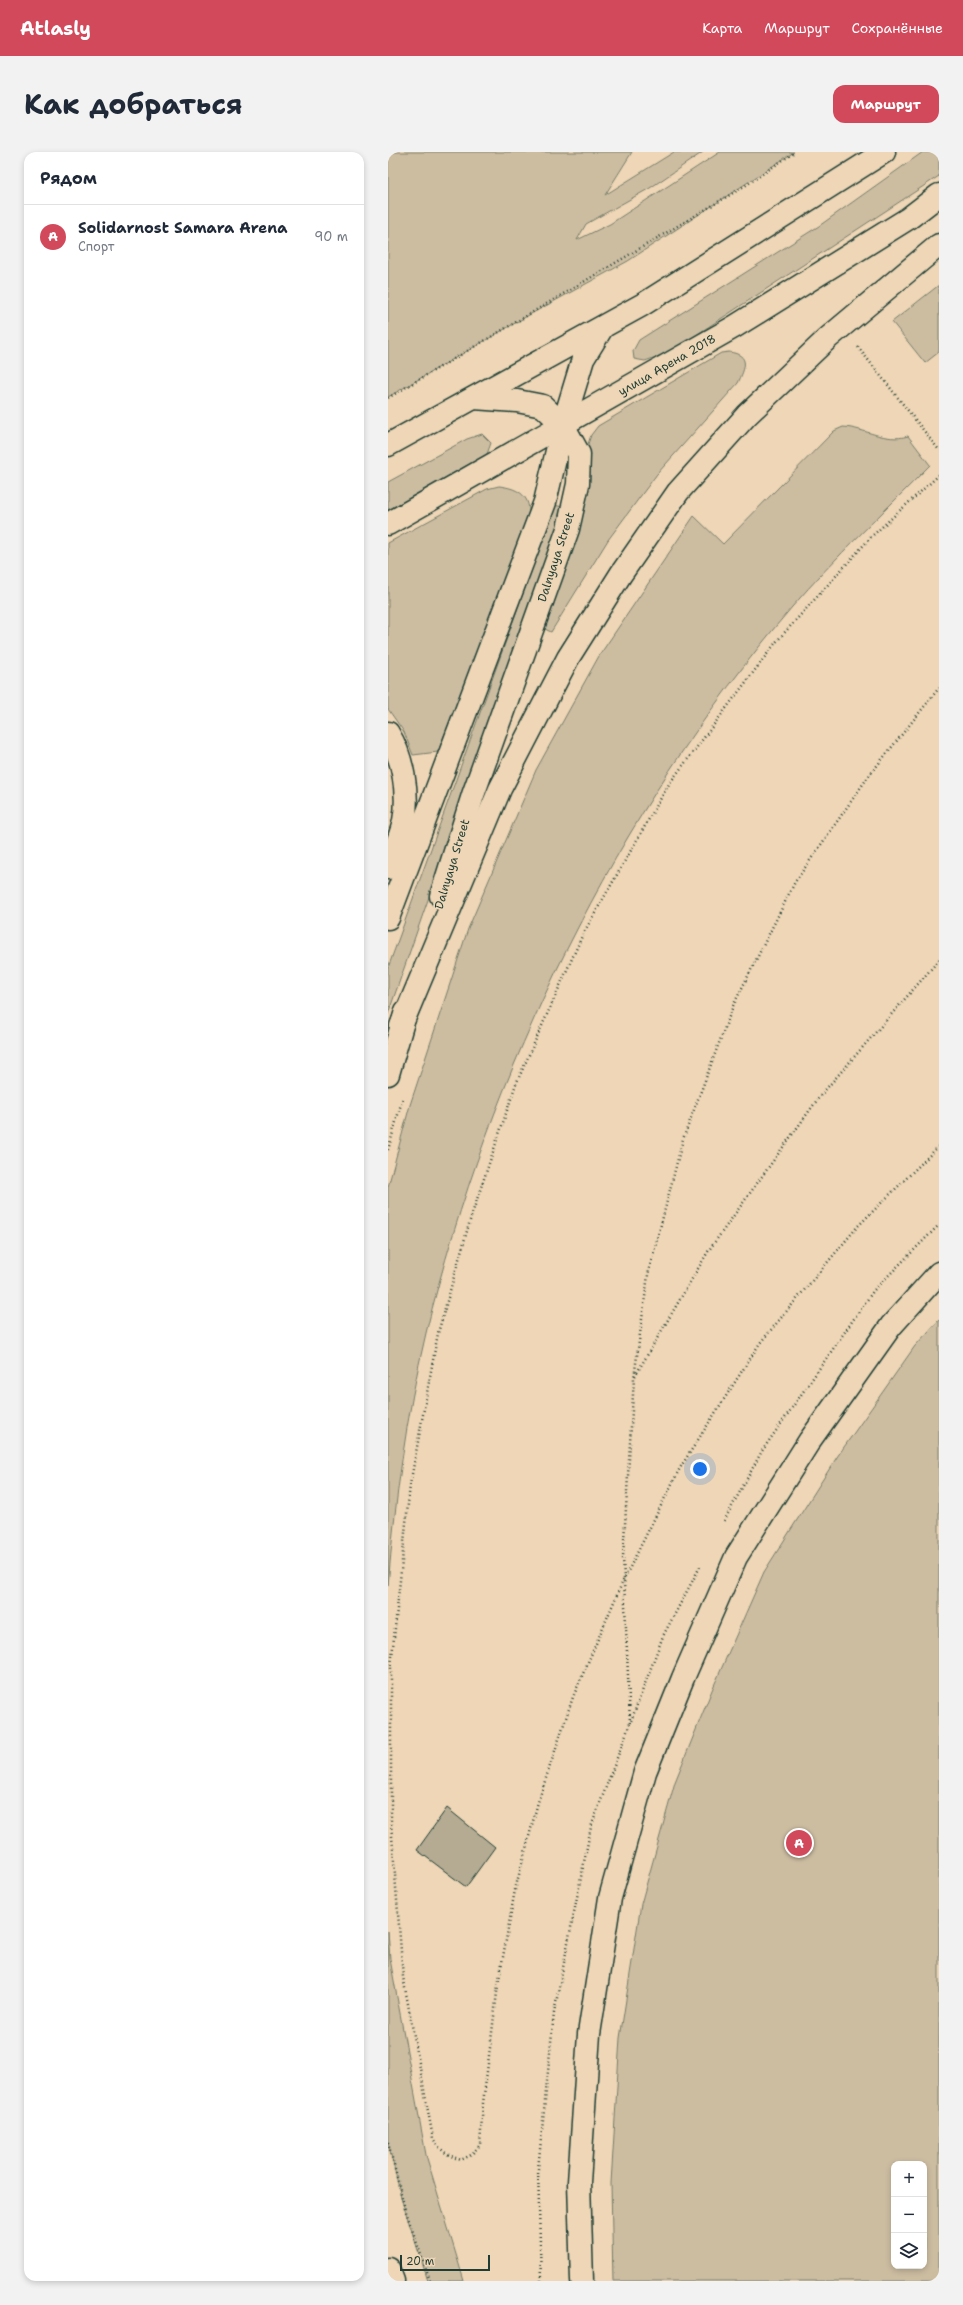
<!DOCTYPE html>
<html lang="ru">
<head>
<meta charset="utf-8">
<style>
  body { margin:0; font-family:"Shantell Sans",sans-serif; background:#f2f2f3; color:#1f2937 }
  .controls { position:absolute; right:12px; bottom:12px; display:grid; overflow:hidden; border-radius:8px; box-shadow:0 2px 6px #0003 }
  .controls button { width:36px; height:36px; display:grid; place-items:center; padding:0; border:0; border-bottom:1px solid #e0e1e3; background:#fff; color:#1f2937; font:20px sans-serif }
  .scale { position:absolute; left:12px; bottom:10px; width:90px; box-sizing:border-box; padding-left:4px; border:2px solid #1f3d34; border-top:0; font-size:11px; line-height:14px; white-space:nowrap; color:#1f3d34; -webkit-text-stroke:3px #eed6b6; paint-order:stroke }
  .you { position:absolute; left:312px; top:1317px; width:14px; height:14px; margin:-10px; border:3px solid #fff; border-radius:50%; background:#1a73e8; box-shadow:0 0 0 6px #1a73e833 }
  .badge { display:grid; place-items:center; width:26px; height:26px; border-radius:50%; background:#d1495b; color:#fff; font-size:13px; font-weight:700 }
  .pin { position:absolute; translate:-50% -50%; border:2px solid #fff; box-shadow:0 1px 4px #0006 }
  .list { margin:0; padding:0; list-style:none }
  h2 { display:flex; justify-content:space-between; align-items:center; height:52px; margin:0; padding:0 16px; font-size:17px }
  h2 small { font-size:13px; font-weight:400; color:#747a83 }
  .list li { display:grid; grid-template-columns:26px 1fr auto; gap:12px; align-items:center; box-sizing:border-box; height:64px; padding:0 16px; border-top:1px solid #e0e1e3 }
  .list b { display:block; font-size:15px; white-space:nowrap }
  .list p { margin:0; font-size:13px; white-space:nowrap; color:#747a83 }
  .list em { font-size:13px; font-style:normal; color:#747a83 }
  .icon { flex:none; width:22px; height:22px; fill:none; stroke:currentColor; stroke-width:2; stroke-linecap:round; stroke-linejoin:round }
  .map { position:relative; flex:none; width:551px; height:2129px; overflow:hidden; border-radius:12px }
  header { display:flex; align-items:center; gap:24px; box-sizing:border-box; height:56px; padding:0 20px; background:#d1495b; color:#fff }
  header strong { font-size:19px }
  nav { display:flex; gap:22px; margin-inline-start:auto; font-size:14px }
  .intro { display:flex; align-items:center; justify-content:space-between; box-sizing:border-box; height:96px; padding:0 24px }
  h1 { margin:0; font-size:28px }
  .button { padding:10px 18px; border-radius:12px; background:#d1495b; color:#fff; font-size:14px; font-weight:700 }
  main { display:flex; gap:24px; padding:0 24px }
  aside { flex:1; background:#fff; border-radius:12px; box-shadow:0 2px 6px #0003 }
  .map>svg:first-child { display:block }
  .green { fill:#ccbda1; stroke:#767d6a; fill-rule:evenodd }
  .building { fill:#b4ab92; stroke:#1f3d34 }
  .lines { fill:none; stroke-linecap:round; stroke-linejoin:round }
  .minor-casing { stroke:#1f3d34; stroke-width:25 }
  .major-casing { stroke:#1f3d34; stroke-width:25 }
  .path { stroke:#1f3d34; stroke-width:2.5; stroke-dasharray:1 3; stroke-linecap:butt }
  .minor { stroke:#eed6b6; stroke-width:22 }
  .major { stroke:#eed6b6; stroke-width:22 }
  .labels { text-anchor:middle; stroke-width:3.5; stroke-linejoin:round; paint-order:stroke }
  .street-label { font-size:12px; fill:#1f3d34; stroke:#eed6b6 }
</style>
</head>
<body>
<header>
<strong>Atlasly</strong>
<nav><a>Карта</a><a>Маршрут</a><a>Сохранённые</a></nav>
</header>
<div class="intro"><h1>Как добраться</h1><a class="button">Маршрут</a></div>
<main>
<aside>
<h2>Рядом<small></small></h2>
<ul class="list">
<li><span class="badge">A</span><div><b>Solidarnost Samara Arena</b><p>Спорт</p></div><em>90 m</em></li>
</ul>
</aside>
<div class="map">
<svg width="551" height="2129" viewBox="0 0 551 2129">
  <rect width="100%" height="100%" fill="#eed6b6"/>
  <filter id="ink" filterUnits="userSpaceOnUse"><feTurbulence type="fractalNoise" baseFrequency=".025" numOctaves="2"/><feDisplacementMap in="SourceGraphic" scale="8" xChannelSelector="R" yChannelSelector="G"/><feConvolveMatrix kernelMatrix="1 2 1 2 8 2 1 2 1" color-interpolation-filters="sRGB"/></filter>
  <g filter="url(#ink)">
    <g class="green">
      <polygon points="0,0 244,0 217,43 286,0 315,0 262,36 198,72 189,88 222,72 332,0 406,0 240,109 141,163 0,245"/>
      <polygon points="535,0 551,0 551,24 282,200 257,209 246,207 245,199 251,188 431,74"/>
      <polygon points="551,133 551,200 537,211 504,170"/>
      <path d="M341,200C363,203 357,216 350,231L269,322L220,388L163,480L153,475L200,323V292L203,283L210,274L333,201Z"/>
      <path d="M455,275C477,276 497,291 520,284L542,313C496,360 447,405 404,455C228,661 102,919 38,1181C18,1265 7,1349 0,1434V1035L22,953L80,777L148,618L211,504L306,364L335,392L446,279Z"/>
      <polygon points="94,282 103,291 99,302 0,358 0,330 79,287"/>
      <path d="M111,334C128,336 142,342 141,362L50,600L25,603L16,580L0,557V391L99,337Z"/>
      <polygon points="167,353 184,358 84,622 0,862 0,816"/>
      <path d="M551,1168V2129H225L223,2031L232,1886L253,1752L287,1630L324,1538L376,1420L449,1305L527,1194ZM506,2012H536V2114H506Z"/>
      <polygon points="0,1779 2,1807 38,2003 76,2129 40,2129 14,2049 0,1990"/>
    </g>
    <polygon class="building" points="59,1656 107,1695 78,1735 29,1698"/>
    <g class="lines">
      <defs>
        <polyline id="minor" points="194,2129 191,2030 201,1882 222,1746 257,1620 295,1526 348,1405 422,1288 503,1174 551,1121"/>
        <g id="major">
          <polyline points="0,293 254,153 496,0"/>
          <polyline points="0,372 346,175 521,66 551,43"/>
          <path d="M0,581C15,605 21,641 16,669C13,684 5,701 0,716"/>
          <polyline points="53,744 85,643 180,377 190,332 191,302 175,273 155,254 129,249 86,246"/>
          <polyline points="0,766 157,350 175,273 195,207 214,176"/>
          <polyline points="13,874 112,637 180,506 233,422 290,340 359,263 440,186 551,93"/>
          <polyline points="0,922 18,859"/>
          <polyline points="0,2116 5,2129"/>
        </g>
      </defs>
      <use href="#minor" class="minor-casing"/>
      <use href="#major" class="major-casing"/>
      <g class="path">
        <polyline points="470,195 551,298"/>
        <polyline points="0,246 357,34 407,0"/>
        <path d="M551,323L484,384L389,489L281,632L195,782L128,932L83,1065L50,1181L22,1333L3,1514V1671L15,1825L45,1986C52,1999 59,2003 73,2008L83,2003L92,1993L95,1951L110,1833L127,1738L150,1650L185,1545L235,1429L292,1316L372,1191L470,1074L551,994"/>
        <polyline points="0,998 15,945"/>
        <polyline points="247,1224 321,1098 432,944 551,808"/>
        <polyline points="336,1369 374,1299 486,1138 551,1073"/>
        <polyline points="242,1571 235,1405 246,1226 260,1123 295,987 345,854 407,730 480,625 551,536"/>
        <polyline points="0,1990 17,2057 42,2129"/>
        <polyline points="153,2129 150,2017 166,1861 203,1675 275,1484 313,1413"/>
      </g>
      <use href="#minor" class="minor"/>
      <use href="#major" class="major"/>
    </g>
  </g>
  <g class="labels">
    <g class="street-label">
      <text transform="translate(279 213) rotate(-30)" y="4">улица Арена 2018</text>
      <text transform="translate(168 405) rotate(-72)" y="4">Dalnyaya Street</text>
      <text transform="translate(64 712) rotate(-73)" y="4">Dalnyaya Street</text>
    </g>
  </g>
</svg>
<div class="controls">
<button>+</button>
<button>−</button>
<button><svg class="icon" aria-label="layers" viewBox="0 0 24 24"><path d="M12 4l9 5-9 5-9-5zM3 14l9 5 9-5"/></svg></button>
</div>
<div class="scale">20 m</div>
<div class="you"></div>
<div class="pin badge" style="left:411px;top:1691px">A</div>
</div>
</main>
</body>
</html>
